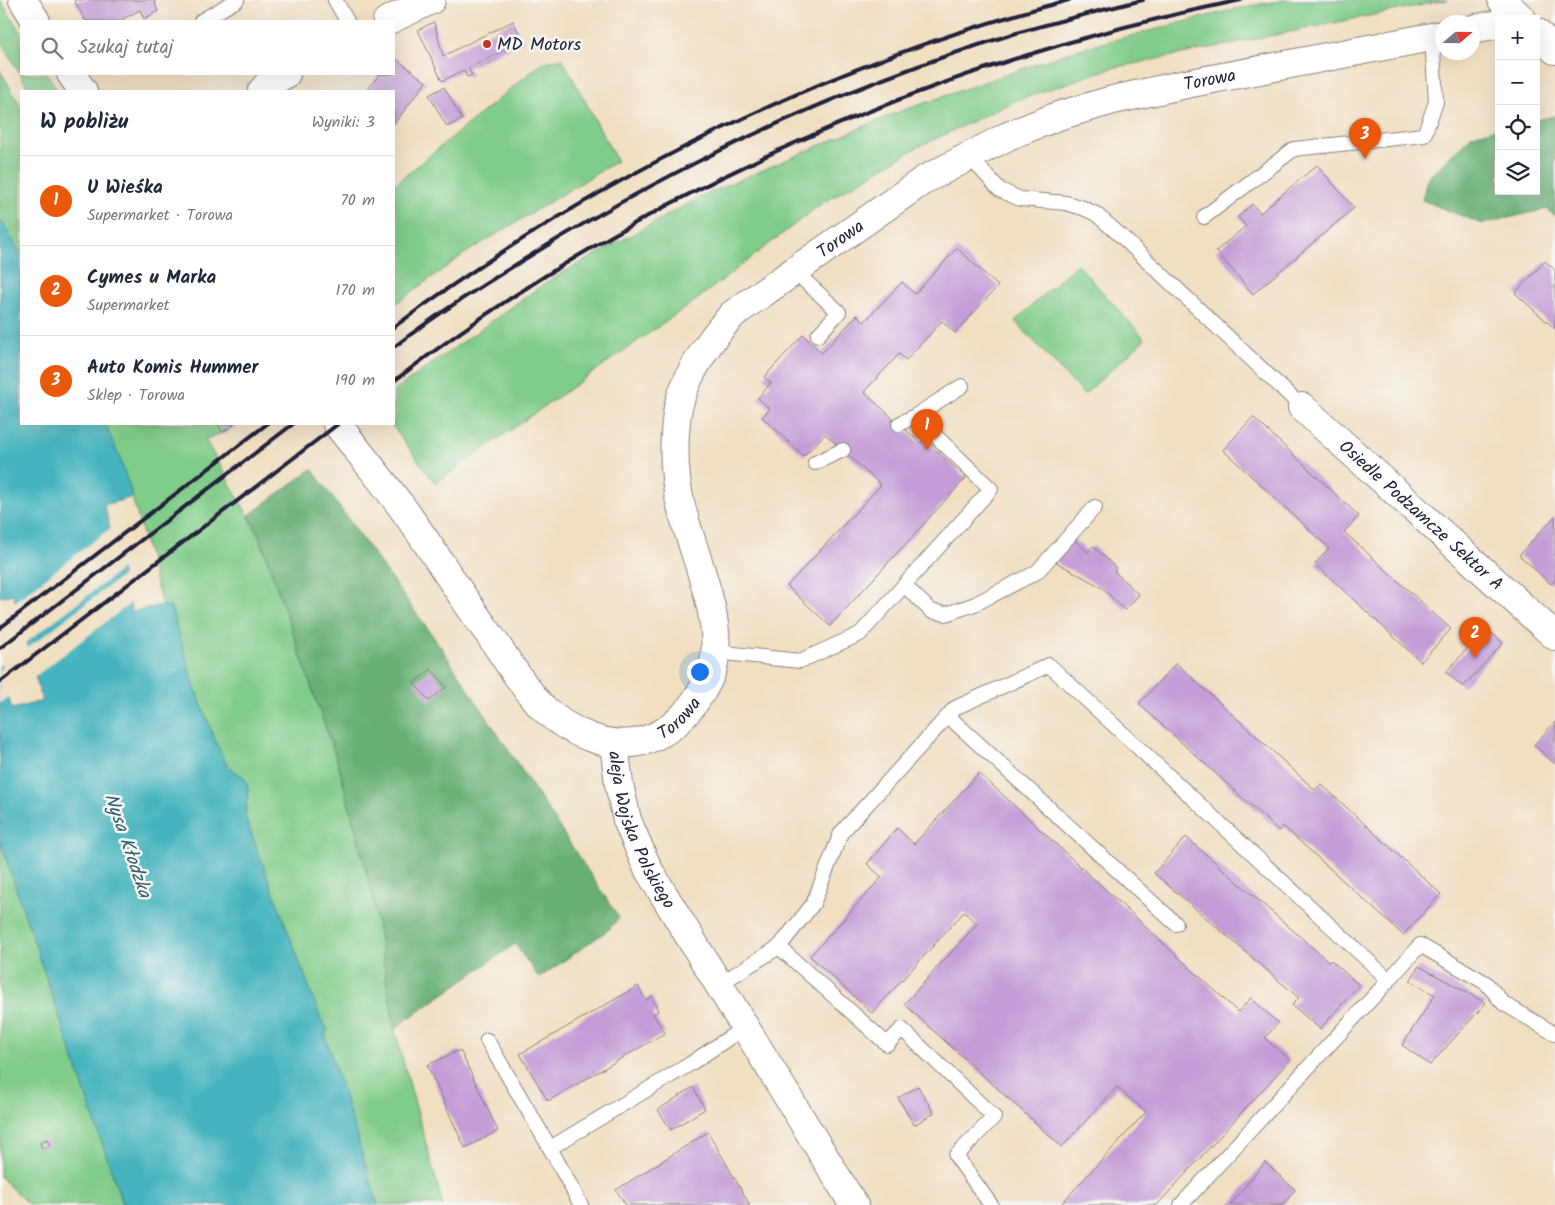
<!DOCTYPE html>
<html lang="pl">
<head>
<meta charset="utf-8">
<style>
  body { margin:0; font-family:Kalam,sans-serif; background:#f2f2f3; color:#1f2937 }
  .controls { position:absolute; right:15px; top:15px; display:grid; overflow:hidden; border-radius:0px; box-shadow:0 5px 20px #0002 }
  .controls button { width:45px; height:45px; display:grid; place-items:center; padding:0; border:0; border-bottom:1px solid #e0e1e3; background:#fff; color:#1f2937; font:25px sans-serif }
  .compass { position:absolute; left:1435px; top:15px; width:45px; height:45px; border-radius:50%; background:#fff; box-shadow:0 5px 20px #0002; rotate:70deg }
  .you { position:absolute; left:699px; top:671px; width:18px; height:18px; margin:-12px; border:4px solid #fff; border-radius:50%; background:#1a73e8; box-shadow:0 0 0 8px #1a73e833 }
  .badge { display:grid; place-items:center; width:32px; height:32px; border-radius:50%; background:#ea580c; color:#fff; font-size:16px; font-weight:700 }
  .pin { position:absolute; translate:-50% -41px; filter:drop-shadow(0 1px 2px #0008) }
  .pin::after { content:''; position:absolute; top:26px; width:18px; height:15px; background:inherit; clip-path:polygon(0 0,100% 0,50% 100%) }
  .list { margin:0; padding:0; list-style:none }
  h2 { display:flex; justify-content:space-between; align-items:center; height:65px; margin:0; padding:0 20px; font-size:21px }
  h2 small { font-size:16px; font-weight:400; color:#747a83 }
  .list li { display:grid; grid-template-columns:32px 1fr auto; gap:15px; align-items:center; box-sizing:border-box; height:90px; padding:0 20px; border-top:1px solid #e0e1e3 }
  .list b { display:block; font-size:19px; white-space:nowrap }
  .list p { margin:0; font-size:16px; white-space:nowrap; color:#747a83 }
  .list em { font-size:16px; font-style:normal; color:#747a83 }
  .icon { flex:none; width:28px; height:28px; fill:none; stroke:currentColor; stroke-width:2; stroke-linecap:round; stroke-linejoin:round }
  .map { position:relative; flex:none; width:1555px; height:1205px; overflow:hidden }
  .search { position:absolute; background:#fff; box-shadow:0 5px 20px #0002; left:20px; top:20px; width:375px; height:55px; display:flex; align-items:center; gap:12px; box-sizing:border-box; padding:0 18px; border-radius:0px; color:#747a83; font-size:19px }
  .panel { position:absolute; background:#fff; box-shadow:0 5px 20px #0002; left:20px; top:90px; width:375px; height:335px; border-radius:0px }
  .map>svg:first-child { display:block }
  .green { fill:#80cc89; stroke:#517762 }
  .forest { fill:#68b075; stroke:#456958 }
  .water { fill:#45b4be; stroke:#346b7c }
  .pier { fill:#f1dfc2 }
  .building { fill:#c49cd7 }
  .lines { fill:none; stroke-linecap:round; stroke-linejoin:round }
  .service-casing { stroke:#8a807e; stroke-width:16 }
  .minor-casing { stroke:#8a807e; stroke-width:30 }
  .tertiary-casing { stroke:#8a807e; stroke-width:30 }
  .secondary-casing { stroke:#8a807e; stroke-width:30 }
  .service { stroke:#fff; stroke-width:14 }
  .minor { stroke:#fff; stroke-width:28 }
  .tertiary { stroke:#fff; stroke-width:28 }
  .secondary { stroke:#fff; stroke-width:28 }
  .rail { stroke:#22223b; stroke-width:4 }
  .poi-dot { fill:#c8321e; stroke:#f6f6f2; stroke-width:2 }
  .labels { text-anchor:middle; stroke-width:5; stroke-linejoin:round; paint-order:stroke }
  .poi-label { font-size:18px; fill:#22223b; stroke:#f6f6f2; text-anchor:start }
  .street-label { font-size:18px; fill:#22223b; stroke:#f6f6f2 }
  .water-label { font-size:19px; font-style:italic; fill:#305c6f; stroke:#f6f6f2 }
</style>
</head>
<body>
<div class="map">
<svg width="1555" height="1205" viewBox="0 0 1555 1205">
  <rect width="100%" height="100%" fill="#f6f6f2"/>
  <filter id="ink" filterUnits="userSpaceOnUse"><feTurbulence type="fractalNoise" baseFrequency=".02" numOctaves="2"/><feDisplacementMap in="SourceGraphic" scale="10" xChannelSelector="R" yChannelSelector="G"/><feConvolveMatrix kernelMatrix="1 2 1 2 8 2 1 2 1" color-interpolation-filters="sRGB"/></filter>
  <filter id="wash" filterUnits="userSpaceOnUse"><feTurbulence type="fractalNoise" baseFrequency=".0096" numOctaves="4" result="noise"/><feDisplacementMap in="SourceGraphic" scale="20" xChannelSelector="R" yChannelSelector="G"/><feGaussianBlur stdDeviation="1.12" result="paint"/><feColorMatrix in="noise" values="0 0 0 0 0 0 0 0 0 0 0 0 0 0 0 0 0 1.4 0 .05"/><feComposite in="paint" operator="in"/></filter>
  <g filter="url(#wash)">
    <rect width="100%" height="100%" fill="#f1dfc2"/>
    <g class="green">
      <polygon points="0,0 21,33 21,74 47,74 58,91 30,91 0,40"/>
      <polygon points="1284,0 1447,0 1108,69 1015,101 916,148 821,204 695,301 435,483 391,424 394,424 394,391 548,281 702,196 893,114 1079,49 1239,8"/>
      <polygon points="562,58 617,161 464,254 394,305 394,185 542,63"/>
      <polygon points="0,70 21,107 21,255 0,218"/>
      <polygon points="1077,264 1145,339 1084,395 1015,321"/>
      <path d="M105,424H237L226,432L205,439L258,533L338,763L372,893L395,1031L443,1205H378L325,1035L328,1030L321,1019L245,817L248,788L244,777L228,767L216,743L195,688L171,608L162,605C145,544 131,482 105,424Z"/>
      <polygon points="0,841 123,1205 29,1205 0,1177"/>
    </g>
    <g class="forest">
      <polygon points="1555,116 1555,216 1547,209 1482,224 1422,200 1427,179 1472,135 1499,128 1499,191 1536,191 1536,120"/>
      <polygon points="312,469 440,646 619,918 608,930 539,978 515,944 402,1023 395,1031 372,893 338,763 258,533 249,515"/>
    </g>
    <polygon class="water" points="0,218 21,255 21,424 105,424 119,456 133,497 104,505 132,612 162,605 171,608 195,688 216,743 228,767 244,777 248,788 245,817 321,1019 328,1030 325,1035 378,1205 123,1205 0,841 0,665 12,709 42,701 13,594 0,597"/>
    <g class="pier">
      <polygon points="112,527 123,568 24,644 13,603"/>
      <polygon points="125,574 132,602 33,678 25,650"/>
      <polygon points="3,667 11,695 0,703 0,669"/>
    </g>
    <g id="blocks">
      <g class="building">
        <polygon points="74,0 157,0 154,1 158,11 144,19 140,10 119,21 86,21"/>
        <polygon points="513,21 523,41 468,68 472,75 467,77 464,70 442,81 418,30 434,22 443,56"/>
        <polygon points="394,57 426,82 394,124 394,91 366,91 380,74 394,74"/>
        <polygon points="444,87 462,119 447,127 429,95"/>
        <polygon points="1317,165 1354,208 1253,294 1216,251 1246,226 1238,217 1252,204 1260,213"/>
        <polygon points="957,248 998,286 955,333 942,321 906,360 899,354 864,392 920,443 924,439 966,478 830,626 787,586 881,485 825,434 804,456 762,417 770,409 758,398 771,383 764,377 803,335 822,353 857,315 864,322 902,282 915,294"/>
        <polygon points="1545,261 1555,270 1555,329 1515,293"/>
        <polygon points="1253,417 1359,516 1344,532 1451,629 1421,662 1315,564 1329,548 1223,450"/>
        <polygon points="218,424 233,424 234,425 222,432"/>
        <polygon points="1555,516 1555,580 1551,584 1519,555"/>
        <polygon points="1073,539 1088,552 1093,546 1115,567 1115,572 1139,595 1125,610 1101,587 1056,562 1058,557"/>
        <polygon points="1486,628 1503,643 1463,687 1446,672"/>
        <polygon points="1176,663 1315,790 1321,784 1441,894 1403,935 1283,826 1279,831 1139,704"/>
        <polygon points="431,669 446,687 429,701 414,683"/>
        <polygon points="1555,722 1555,764 1534,745"/>
        <polygon points="979,773 1238,1012 1251,998 1278,1023 1265,1038 1290,1060 1157,1205 1060,1205 1146,1112 1117,1087 1062,1147 904,1004 977,924 964,912 872,1013 810,956 882,877 867,864 897,828 914,844"/>
        <polygon points="1186,837 1329,962 1331,960 1359,985 1320,1029 1292,1005 1299,998 1154,873"/>
        <polygon points="1419,966 1486,1003 1430,1065 1402,1045 1435,995 1410,981"/>
        <polygon points="638,986 646,1000 652,996 658,1011 653,1014 665,1033 548,1101 520,1054"/>
        <polygon points="460,1050 498,1131 465,1148 427,1065"/>
        <polygon points="918,1086 934,1113 914,1125 898,1098"/>
        <polygon points="693,1087 705,1109 671,1130 658,1110"/>
        <polygon points="708,1132 750,1205 626,1205 616,1190"/>
        <polygon points="47,1139 50,1146 42,1149 40,1142"/>
        <polygon points="1265,1162 1295,1190 1283,1205 1230,1205"/>
      </g>
    </g>
  </g>
  <g filter="url(#ink)">
    <use href="#blocks" fill-opacity="0" stroke="#8a807e" stroke-width="1"/>
    <g class="lines">
      <defs>
        <g id="service">
          <polyline points="335,0 347,21"/>
          <polyline points="201,21 237,0"/>
          <polyline points="969,156 1000,190 1020,199 1066,203 1083,208 1096,214 1120,235 1302,407"/>
          <polyline points="1204,217 1294,149 1424,135 1436,102 1432,36"/>
          <polyline points="793,270 839,312 818,335"/>
          <polyline points="899,424 915,416"/>
          <polyline points="815,463 843,450"/>
          <polyline points="905,586 931,611 946,614 975,604 1037,572 1095,507"/>
          <polyline points="715,652 800,661 860,634 991,489 915,416 962,386"/>
          <polyline points="948,716 1176,924"/>
          <polyline points="1389,980 1420,945 1486,983 1503,1003 1555,1034"/>
          <polyline points="718,985 779,947"/>
          <polyline points="487,1040 550,1148"/>
          <polyline points="581,1205 550,1148 690,1064 745,1027"/>
          <polyline points="991,1205 956,1156 994,1117 902,1029 887,1044 779,947 813,904 841,833 955,708 1049,665 1389,980 1181,1205"/>
        </g>
        <g id="minor">
          <polyline points="387,21 431,0"/>
          <polyline points="262,91 269,83 286,74"/>
          <path id="s1" d="M1302,407L1555,636"/>
        </g>
        <g id="tertiary">
          <polyline points="23,0 36,21"/>
          <polyline points="1472,29 1499,24"/>
          <polyline points="71,74 83,91"/>
          <path id="s2" d="M337,424C358,451 380,478 401,506C430,545 455,587 484,627C501,650 523,688 542,707C568,732 610,752 646,740C669,732 682,720 696,700C703,690 710,678 713,667C725,621 692,551 681,506C674,478 673,450 676,421C679,384 708,341 733,314L924,180L1008,136L1058,116L1113,100L1186,84L1442,35"/>
          <path id="s3" d="M614,744L619,784L627,820L648,869L854,1205"/>
        </g>
        <g id="secondary">
          <polyline points="1502,0 1522,19"/>
          <polyline points="1536,32 1555,50"/>
        </g>
      </defs>
      <use href="#service" class="service-casing"/>
      <use href="#minor" class="minor-casing"/>
      <use href="#tertiary" class="tertiary-casing"/>
      <use href="#secondary" class="secondary-casing"/>
      <use href="#service" class="service"/>
      <use href="#minor" class="minor"/>
      <use href="#tertiary" class="tertiary"/>
      <use href="#secondary" class="secondary"/>
      <g class="rail">
        <path d="M394,327C595,178 827,63 1069,0"/>
        <path d="M394,347C438,313 486,283 533,254C682,162 842,87 1010,35C1054,22 1098,11 1143,0"/>
        <path d="M394,381C641,191 936,62 1241,0"/>
        <polyline points="0,628 267,424"/>
        <polyline points="0,648 293,424"/>
        <polyline points="0,682 338,424"/>
      </g>
    </g>
  </g>
  <circle class="poi-dot" cx="487" cy="44" r="5"/>
  <g class="labels">
    <g class="poi-label">
      <text x="497" y="50">MD Motors</text>
    </g>
    <g class="street-label">
      <text dy="6" stroke="none"><textPath href="#s2" startOffset="1479">Torowa</textPath></text>
      <text dy="6" stroke="none"><textPath href="#s2" startOffset="1072">Torowa</textPath></text>
      <text dy="6" stroke="none"><textPath href="#s1" startOffset="161">Osiedle Podzamcze Sektor A</textPath></text>
      <text dy="6" stroke="none"><textPath href="#s2" startOffset="504">Torowa</textPath></text>
      <text dy="6" stroke="none"><textPath href="#s3" startOffset="91">aleja Wojska Polskiego</textPath></text>
    </g>
    <g class="water-label">
      <text transform="translate(129 845) rotate(71)" y="7">Nysa Kłodzka</text>
    </g>
  </g>
</svg>
<div class="controls">
<button>+</button>
<button>−</button>
<button><svg class="icon" aria-label="locate" viewBox="0 0 24 24"><circle cx="12" cy="12" r="6"/><path d="M12 2v4M12 18v4M2 12h4M18 12h4"/></svg></button>
<button><svg class="icon" aria-label="layers" viewBox="0 0 24 24"><path d="M12 4l9 5-9 5-9-5zM3 14l9 5 9-5"/></svg></button>
</div>
<svg class="compass" viewBox="-18 -18 36 36"><path d="M0-13l5 13h-10z" fill="#e53935"/><path d="M0 13l5-13h-10z" fill="#747a83"/></svg>
<div class="you"></div>
<div class="pin badge" style="left:927px;top:450px">1</div>
<div class="pin badge" style="left:1475px;top:658px">2</div>
<div class="pin badge" style="left:1365px;top:159px">3</div>
<div class="search"><svg class="icon" aria-label="search" viewBox="0 0 24 24"><circle cx="10" cy="10" r="6"/><path d="M15 15l6 6"/></svg>Szukaj tutaj</div>
<section class="panel">
<h2>W pobliżu<small>Wyniki: 3</small></h2>
<ul class="list">
<li><span class="badge">1</span><div><b>U Wieśka</b><p>Supermarket · Torowa</p></div><em>70 m</em></li>
<li><span class="badge">2</span><div><b>Cymes u Marka</b><p>Supermarket</p></div><em>170 m</em></li>
<li><span class="badge">3</span><div><b>Auto Komis Hummer</b><p>Sklep · Torowa</p></div><em>190 m</em></li>
</ul>
</section>
</div>
</body>
</html>
